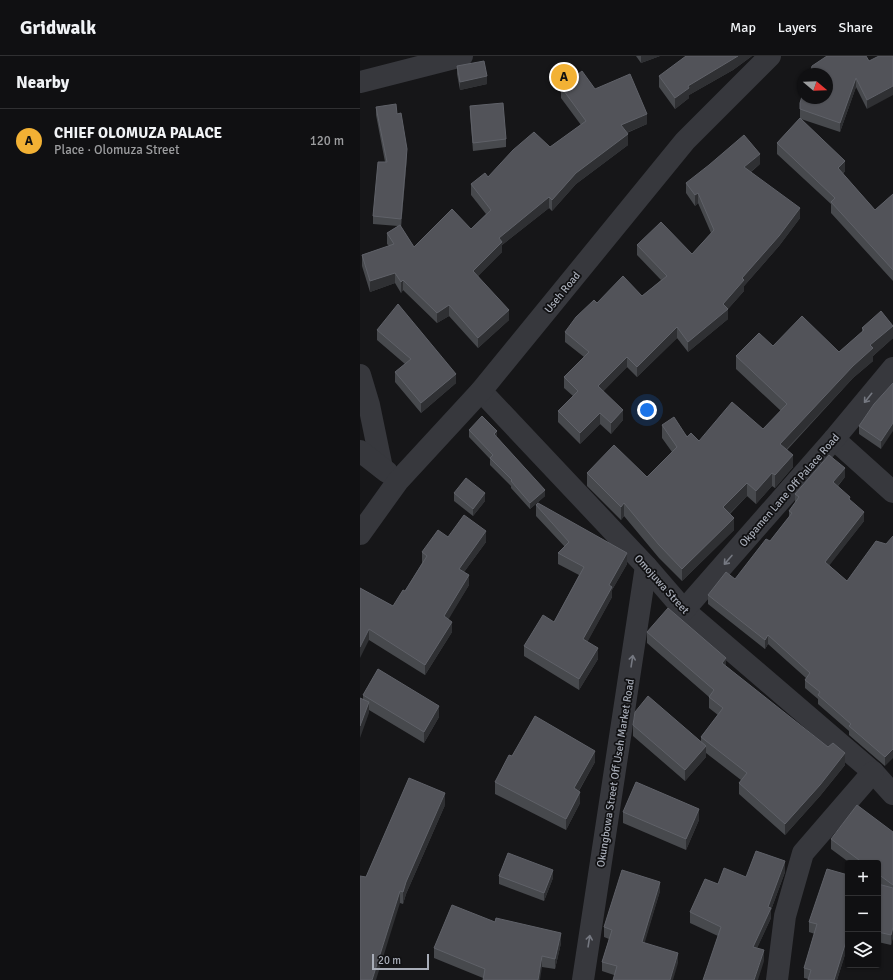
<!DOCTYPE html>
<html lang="en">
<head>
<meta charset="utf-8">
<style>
  body { margin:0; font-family:Signika,sans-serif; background:#19191b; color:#f1f3f6 }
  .controls { position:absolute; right:12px; bottom:12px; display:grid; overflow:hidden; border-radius:4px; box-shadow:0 1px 3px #0004 }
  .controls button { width:36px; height:36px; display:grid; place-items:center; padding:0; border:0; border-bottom:1px solid #303032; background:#101012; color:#f1f3f6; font:20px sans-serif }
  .compass { position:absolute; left:437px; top:12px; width:36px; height:36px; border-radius:50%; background:#101012; box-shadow:0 1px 3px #0004; rotate:109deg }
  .scale { position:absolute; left:12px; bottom:10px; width:57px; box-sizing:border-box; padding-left:4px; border:2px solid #a8adb8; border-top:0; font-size:11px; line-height:14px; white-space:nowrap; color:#a8adb8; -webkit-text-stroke:3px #111113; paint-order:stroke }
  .you { position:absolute; left:287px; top:354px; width:14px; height:14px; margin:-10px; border:3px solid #fff; border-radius:50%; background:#1a73e8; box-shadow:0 0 0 6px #1a73e833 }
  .badge { display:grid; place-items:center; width:26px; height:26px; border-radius:50%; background:#f2b134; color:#111; font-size:13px; font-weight:700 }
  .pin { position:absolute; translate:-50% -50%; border:2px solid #fff; box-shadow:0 1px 4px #0006 }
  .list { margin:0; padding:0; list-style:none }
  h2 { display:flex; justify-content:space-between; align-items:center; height:52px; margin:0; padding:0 16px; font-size:17px }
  h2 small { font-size:13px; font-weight:400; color:#9c9d9f }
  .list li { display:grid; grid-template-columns:26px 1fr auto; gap:12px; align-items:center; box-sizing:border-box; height:64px; padding:0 16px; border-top:1px solid #303032 }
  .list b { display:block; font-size:15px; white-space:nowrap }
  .list p { margin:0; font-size:13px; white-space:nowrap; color:#9c9d9f }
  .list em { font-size:13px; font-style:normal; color:#9c9d9f }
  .icon { flex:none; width:22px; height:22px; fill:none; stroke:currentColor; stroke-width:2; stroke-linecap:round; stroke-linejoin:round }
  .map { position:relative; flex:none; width:533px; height:924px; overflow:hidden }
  header { display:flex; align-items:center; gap:24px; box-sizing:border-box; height:56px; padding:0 20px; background:#101012; border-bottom:1px solid #303032 }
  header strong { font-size:19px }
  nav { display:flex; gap:22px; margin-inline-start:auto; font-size:14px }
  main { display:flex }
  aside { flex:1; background:#101012 }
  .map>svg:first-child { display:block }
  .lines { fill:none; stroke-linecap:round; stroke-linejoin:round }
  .minor { stroke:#37383d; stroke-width:22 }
  .wall { fill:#47494d }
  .shaded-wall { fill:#2f3033 }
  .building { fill:#525359; stroke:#5f6168 }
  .oneway { stroke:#757881 }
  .labels { text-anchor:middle; stroke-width:3.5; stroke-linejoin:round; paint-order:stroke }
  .street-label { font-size:11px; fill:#a8adb8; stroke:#111113 }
</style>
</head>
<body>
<header>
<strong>Gridwalk</strong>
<nav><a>Map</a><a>Layers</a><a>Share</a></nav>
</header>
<main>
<aside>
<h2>Nearby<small></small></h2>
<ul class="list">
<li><span class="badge">A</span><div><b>CHIEF OLOMUZA PALACE</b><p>Place · Olomuza Street</p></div><em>120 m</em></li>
</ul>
</aside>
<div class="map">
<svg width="533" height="924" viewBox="0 0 533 924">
  <rect width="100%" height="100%" fill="#161618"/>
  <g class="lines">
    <g class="minor">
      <polyline points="0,26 102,0"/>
      <polyline points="0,319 9,349 22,412"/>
      <polyline points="121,335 286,510 324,554 513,716 533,738"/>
      <polyline points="474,383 533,436"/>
      <polyline points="0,395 27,416"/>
      <polyline points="0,478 38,425 121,335 325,85 410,0"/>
      <polyline points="324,554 474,383 533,312"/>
      <polyline points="223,924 286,510"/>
      <polyline points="417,924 425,860 443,797 513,716"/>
    </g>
  </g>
  <g class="wall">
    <polygon points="276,0 300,0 281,7"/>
    <polygon points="392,0 373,14 329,39 329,42 315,53 299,31 299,20"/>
    <polygon points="509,5 507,53 496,31 480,76 441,63 485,115 483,118 515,154 533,138 533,225 471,157 471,148 417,98 417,87 440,63 440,47"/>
    <polygon points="97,10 127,28 100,34 97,18"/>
    <polygon points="201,31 235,33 287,68 267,77 268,89 216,128 192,155 189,152 142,189 142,196 118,220 149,264 118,292 89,260 77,267 43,234 41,237 35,227 10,236 2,210 2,199 29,190 27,188 27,177 38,170 13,168 13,160 25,106 16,59 16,51 37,58 47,101 41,171 54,191 111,173 126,158 111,139 111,128 128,121 190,91 221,69 201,42"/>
    <polygon points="110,50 146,83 146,91 113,95 110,58"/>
    <polygon points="400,108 391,116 440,162 419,190 384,230 384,235 368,253 368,263 328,296 317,282 277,321 267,311 243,335 263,364 251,378 240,368 220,388 198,366 198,355 213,340 204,332 204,321 224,301 205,286 205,276 237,247 282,240 301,224 277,199 277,189 332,198 351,177 338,147 335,150 326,137 326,127"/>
    <polygon points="533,269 533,282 513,300 513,305 493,322 427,394 433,411 415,432 412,430 396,448 387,440 370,458 374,474 322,525 299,502 264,460 261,464 227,430 227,417 287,421 312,396 302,382 302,369 339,385 403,373 421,355 376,313 376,300 413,290 479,296 502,276 502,272"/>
    <polygon points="17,274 96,327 61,357 35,326 35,316 45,308 17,284"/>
    <polygon points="533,327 521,393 499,378 499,370"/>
    <polygon points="109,374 137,381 185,440 170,453 151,432 151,430 130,409 130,403 109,381"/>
    <polygon points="485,421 478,430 490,444 504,465 469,509 487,525 526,488 525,710 489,679 489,675 458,648 458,643 445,632 445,624 446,622 408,588 405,593 348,548 348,539 375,523 410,485 429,461 429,455 435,447 435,438"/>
    <polygon points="94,437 125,445 113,460 94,445"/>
    <polygon points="176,449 267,508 252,534 252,541 227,586 238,603 219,634 164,600 164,590 194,566 219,519 198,508 198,497 205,491 176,460"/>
    <polygon points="88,481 126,486 104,516 109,529 88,563 92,576 65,619 9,584 0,532 33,550 45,535 62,507 62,496"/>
    <polygon points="287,576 366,610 485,709 460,740 425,779 379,738 379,727 381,724 346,697 346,701 325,725 273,680 273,669 341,685 341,681 358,659 349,652 349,641 287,587"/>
    <polygon points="3,639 79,661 64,687 9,654 9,657 3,644"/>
    <polygon points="152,700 235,706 219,735 220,747 206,774 135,738 135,726"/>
    <polygon points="85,749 46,838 43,848 40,847 6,821"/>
    <polygon points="263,756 339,764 326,794 263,767"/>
    <polygon points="533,776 533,881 531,889 518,886 518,807 490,807 471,793 471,783"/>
    <polygon points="425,816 411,854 411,862 397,892 404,905 358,880 330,867 330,856 358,828 386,821"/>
    <polygon points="488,819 488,889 477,924 448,924 448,923 444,922 444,912 455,878 449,876 449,866"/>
    <polygon points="139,820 193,822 184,845 139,828"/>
    <polygon points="300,835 284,887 318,907 254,919 242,915 242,906 249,883 244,881 244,871"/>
    <polygon points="135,866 201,887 195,913 182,911 123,922 74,902 74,892"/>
  </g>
  <g class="shaded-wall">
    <polygon points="281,0 300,0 281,7"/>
    <polygon points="378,0 392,0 373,14 329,39 329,42 315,53 315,42 328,30"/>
    <polygon points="127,20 127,28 100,34 100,26"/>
    <polygon points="496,22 496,31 480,76 480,67"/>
    <polygon points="533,30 533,39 507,53 507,44"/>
    <polygon points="287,58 287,68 261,79 261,69"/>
    <polygon points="268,78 268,89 216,128 192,155 192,144 216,117"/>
    <polygon points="47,93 47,101 41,171 41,163"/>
    <polygon points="400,98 400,108 384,121 384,111"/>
    <polygon points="485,105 485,115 478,123 478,112"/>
    <polygon points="338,137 338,147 335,150 335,139"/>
    <polygon points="189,141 189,152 142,189 142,196 113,225 113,215 139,182"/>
    <polygon points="440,152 440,162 419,190 384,230 384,235 368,253 368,263 328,296 328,286 363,248 382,222"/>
    <polygon points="35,217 35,227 10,236 10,225"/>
    <polygon points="43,224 43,234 41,237 41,226"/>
    <polygon points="89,249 89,260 77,267 77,257"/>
    <polygon points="149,254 149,264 118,292 118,282"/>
    <polygon points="533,270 533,282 513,300 513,305 493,322 420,400 420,388 510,289"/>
    <polygon points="317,271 317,282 277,321 277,311"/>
    <polygon points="267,301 267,311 238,341 238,330"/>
    <polygon points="96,318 96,327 61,357 61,347"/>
    <polygon points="263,354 263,364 251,378 251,367"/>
    <polygon points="240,357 240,368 220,388 220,377"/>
    <polygon points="533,367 533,375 521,393 521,385"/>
    <polygon points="137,375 137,381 134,378"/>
    <polygon points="433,399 433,411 415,432 415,419"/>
    <polygon points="485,412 485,421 473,435 473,426"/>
    <polygon points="412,417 412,430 396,448 396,435"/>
    <polygon points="387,427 387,440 363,464 363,451"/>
    <polygon points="185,434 185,440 170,453 170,447"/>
    <polygon points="125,437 125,445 113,460 113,453"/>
    <polygon points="264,447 264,460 261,464 261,451"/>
    <polygon points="504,456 504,465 465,515 465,506"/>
    <polygon points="374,462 374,474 322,525 322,513"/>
    <polygon points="126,475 126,486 99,523 99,513"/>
    <polygon points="267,497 267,508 252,534 252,541 223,594 223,583 249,529"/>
    <polygon points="109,519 109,529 84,571 84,560"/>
    <polygon points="92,566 92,576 65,619 65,609"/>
    <polygon points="9,573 9,584 0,602 0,591"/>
    <polygon points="408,579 408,588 405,593 405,584"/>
    <polygon points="238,592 238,603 219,634 219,623"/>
    <polygon points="366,602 366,613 362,607"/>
    <polygon points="9,646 9,657 0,682 0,670"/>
    <polygon points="79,650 79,661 64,687 64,676"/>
    <polygon points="346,690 346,701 325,725 325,714"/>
    <polygon points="533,693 533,702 525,710 525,701"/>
    <polygon points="235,695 235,706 214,743 214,732"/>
    <polygon points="485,697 485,709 460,740 425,779 425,768"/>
    <polygon points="220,736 220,747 206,774 206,763"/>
    <polygon points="85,737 85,749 46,838 43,848 43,836 46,826"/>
    <polygon points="339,753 339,764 326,794 326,783"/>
    <polygon points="425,805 425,816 411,854 411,862 393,901 393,891"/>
    <polygon points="193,814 193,822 184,845 184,837"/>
    <polygon points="300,826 300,835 282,896 282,886"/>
    <polygon points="40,835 40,847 16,924 12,924"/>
    <polygon points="533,871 533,881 531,889 531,879"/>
    <polygon points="201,877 201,887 195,913 195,903"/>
    <polygon points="488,879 488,889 477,924 474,924"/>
    <polygon points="404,894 404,905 398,924 394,924"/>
    <polygon points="318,897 318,907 313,924 310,924"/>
    <polygon points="182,900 182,911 180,924 178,924"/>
  </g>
  <g class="building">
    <polygon points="326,0 378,0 328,30 329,32 315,42 299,20"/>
    <polygon points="467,0 506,0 509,5 519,0 533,0 533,30 507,44 496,22 480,67 440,53 440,47 443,37 443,42 467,42 467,18 450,18 452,10"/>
    <polygon points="124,5 127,20 100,26 97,10"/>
    <polygon points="222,15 235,33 270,18 287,58 261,69 268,78 216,117 192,144 189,141 139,182 142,186 113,215 149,254 118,282 89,249 77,257 43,224 41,226 35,217 10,225 2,199 34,188 27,177 40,169 54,191 92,153 111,173 131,154 111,128 125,117 128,121 153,94 174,76 190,91 226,65 201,31"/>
    <polygon points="143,47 146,83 113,87 110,50"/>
    <polygon points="36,48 37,58 41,57 47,93 41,163 13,160 18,106 27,106 16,51"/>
    <polygon points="440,62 485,105 478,112 515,154 533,138 533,214 471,146 475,142 417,87"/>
    <polygon points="384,79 400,98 384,111 440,152 419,180 382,222 384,224 363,248 368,253 328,286 317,271 277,311 267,301 238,330 263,354 251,367 240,357 220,377 198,355 218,335 204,321 229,296 205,276 216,261 234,244 237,247 263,220 282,240 307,220 277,189 301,166 332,198 354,174 338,137 335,139 326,127 349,109"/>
    <polygon points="38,248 96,318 61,347 35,316 51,303 17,274"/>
    <polygon points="521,255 533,270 510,289 513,292 493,310 420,388 433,399 415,419 412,417 396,435 387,427 363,451 374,462 322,513 299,489 264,447 261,451 227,417 254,389 287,421 317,391 302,369 314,361 327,381 331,377 339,385 372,346 403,373 427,348 376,300 399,277 413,290 442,260 479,296 504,274 502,272"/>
    <polygon points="533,327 533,367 521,385 499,370 514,348"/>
    <polygon points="122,360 137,375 134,378 185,434 170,447 151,425 152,424 130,402 133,399 109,374"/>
    <polygon points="469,399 485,412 473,426 490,441 489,443 504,456 465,506 487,525 516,485 526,488 533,480 533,693 525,701 489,670 491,668 458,639 460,636 445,624 450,617 408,579 405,584 348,539 366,516 375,523 406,483 410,485 432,457 429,455 439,441 435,438"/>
    <polygon points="106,422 125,437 113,453 94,437"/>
    <polygon points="178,447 267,497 249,529 252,531 223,583 238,592 219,623 164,590 183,559 194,566 224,511 198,497 209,486 176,449"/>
    <polygon points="104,459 126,475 99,513 109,519 84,560 92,566 65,609 9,573 0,591 0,532 33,550 43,534 45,535 67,500 62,496 78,474 88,481"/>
    <polygon points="308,552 366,602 362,607 468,691 473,687 485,697 460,729 425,768 379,727 387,717 341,681 363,652 349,641 354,634 287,576"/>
    <polygon points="18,613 79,650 64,676 3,639"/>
    <polygon points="288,640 346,690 325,714 273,669 275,656"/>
    <polygon points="0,642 9,646 0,670"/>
    <polygon points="175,660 235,695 214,732 220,736 206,763 135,726 149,699 152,700"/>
    <polygon points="49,722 85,737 46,826 43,836 40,835 12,924 0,924 0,820 6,821"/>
    <polygon points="276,726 339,753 326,783 263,756"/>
    <polygon points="497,749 533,776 533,829 518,818 518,807 503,807 471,783"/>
    <polygon points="396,795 425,805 408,851 411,852 393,891 404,894 394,924 343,924 361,871 330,856 345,823 358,828 364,812 386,821"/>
    <polygon points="148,797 193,814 184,837 139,820"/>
    <polygon points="467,813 488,819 488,879 474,924 448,924 451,914 444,912 457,868 449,866"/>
    <polygon points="262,814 300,826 282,886 318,897 310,924 253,924 257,910 242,906 252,874 244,871"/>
    <polygon points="518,828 533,832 533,871 531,879 518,876"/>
    <polygon points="92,849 135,866 136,862 201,877 195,903 182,900 178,924 123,924 125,913 74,892"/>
  </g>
  <defs><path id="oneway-shaft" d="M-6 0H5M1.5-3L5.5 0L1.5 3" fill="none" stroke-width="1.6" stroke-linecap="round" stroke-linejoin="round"/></defs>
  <g class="oneway">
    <use href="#oneway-shaft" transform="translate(508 342) rotate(129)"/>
    <use href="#oneway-shaft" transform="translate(368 504) rotate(131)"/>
    <use href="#oneway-shaft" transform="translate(272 605) rotate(-81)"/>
    <use href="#oneway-shaft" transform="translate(229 885) rotate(-81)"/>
  </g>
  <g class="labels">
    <g class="street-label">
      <text transform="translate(202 236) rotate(-51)" y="4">Useh Road</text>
      <text transform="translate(429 434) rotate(-49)" y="4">Okpamen Lane Off Palace Road</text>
      <text transform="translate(302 528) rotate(48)" y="4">Omojuwa Street</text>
      <text transform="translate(255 717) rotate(-81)" y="4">Okungbowa Street Off Useh Market Road</text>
    </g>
  </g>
</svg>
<div class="controls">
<button>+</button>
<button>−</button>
<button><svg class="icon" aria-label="layers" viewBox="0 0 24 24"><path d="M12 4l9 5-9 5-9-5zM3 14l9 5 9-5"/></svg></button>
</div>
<svg class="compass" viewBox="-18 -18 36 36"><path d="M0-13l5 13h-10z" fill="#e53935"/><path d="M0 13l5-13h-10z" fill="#9c9d9f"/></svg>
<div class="scale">20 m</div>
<div class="you"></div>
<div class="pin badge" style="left:204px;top:21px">A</div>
</div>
</main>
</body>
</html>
